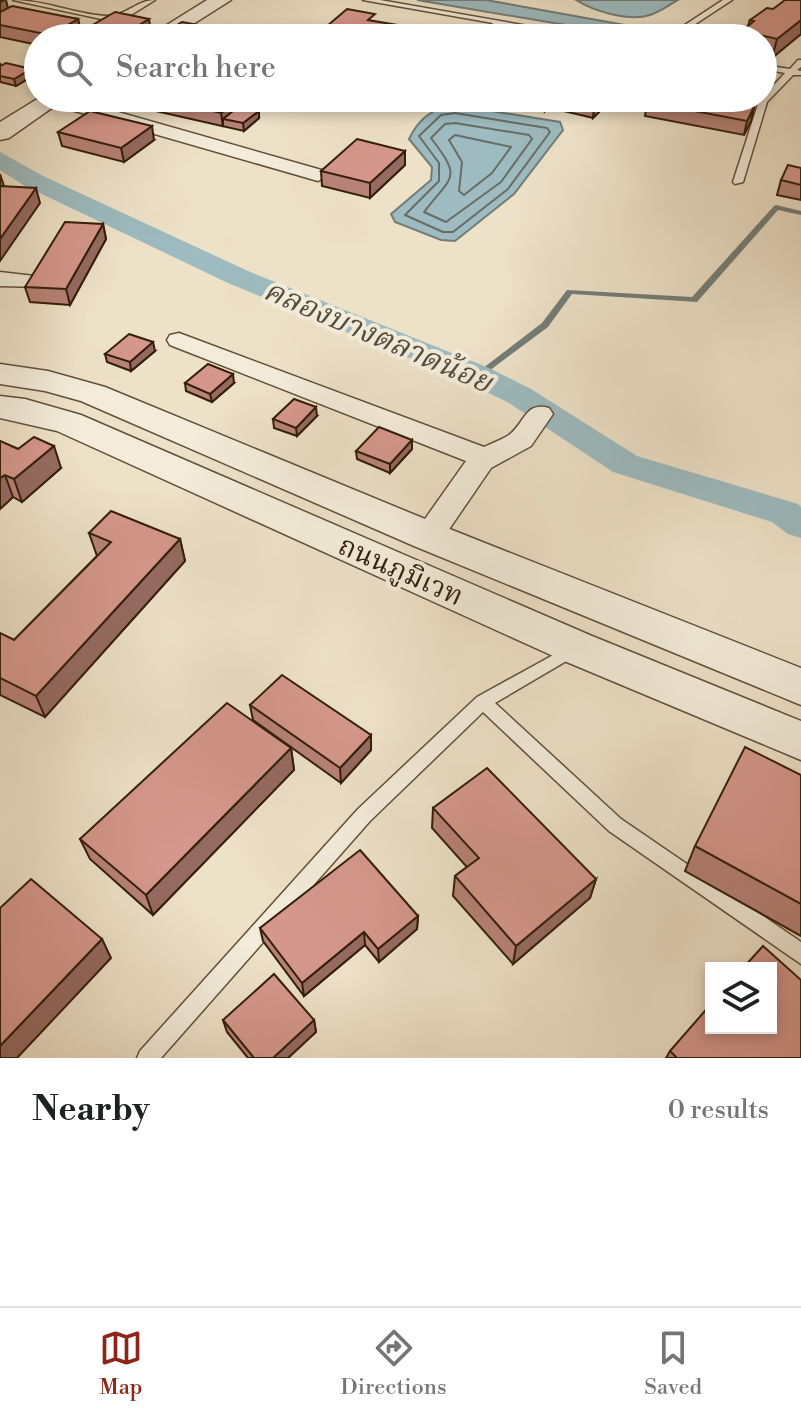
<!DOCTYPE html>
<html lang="en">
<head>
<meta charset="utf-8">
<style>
  body { margin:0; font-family:"Libre Bodoni","Noto Serif Thai",serif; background:#f6f6f6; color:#202124 }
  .controls { position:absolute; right:24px; bottom:24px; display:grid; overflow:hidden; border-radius:0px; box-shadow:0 4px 12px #0003 }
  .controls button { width:72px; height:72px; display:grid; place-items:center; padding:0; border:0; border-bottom:2px solid #e0e0e0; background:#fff; color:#202124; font:40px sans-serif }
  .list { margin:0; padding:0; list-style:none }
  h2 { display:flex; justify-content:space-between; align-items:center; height:104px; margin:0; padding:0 32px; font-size:34px }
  h2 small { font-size:26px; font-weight:400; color:#757577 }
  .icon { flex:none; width:44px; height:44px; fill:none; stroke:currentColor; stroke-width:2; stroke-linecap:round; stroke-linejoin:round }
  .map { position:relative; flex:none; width:801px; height:1058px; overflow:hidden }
  .search { position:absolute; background:#fff; box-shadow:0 4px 12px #0003; left:24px; right:24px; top:24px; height:88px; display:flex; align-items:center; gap:20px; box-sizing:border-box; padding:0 28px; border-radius:44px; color:#757577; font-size:30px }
  .sheet { height:248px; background:#fff }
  nav { display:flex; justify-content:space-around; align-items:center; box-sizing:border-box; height:112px; border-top:2px solid #e0e0e0; background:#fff; font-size:22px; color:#757577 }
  nav a { display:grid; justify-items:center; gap:4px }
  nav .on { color:#8f2418 }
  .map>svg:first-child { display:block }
  .water { fill:#9dbbc0; stroke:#737c77; stroke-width:2 }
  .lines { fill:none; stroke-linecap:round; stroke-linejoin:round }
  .shore { stroke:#686c64; stroke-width:2 }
  .stream { fill:#737c77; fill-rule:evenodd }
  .canal { fill:#9dbbc0; fill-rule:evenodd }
  .service-casing { stroke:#624f39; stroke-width:3 }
  .minor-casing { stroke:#624f39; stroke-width:3 }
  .tertiary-casing { stroke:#624f39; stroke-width:3 }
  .service { fill:#f3ecdb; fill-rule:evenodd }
  .minor { fill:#f3ecdb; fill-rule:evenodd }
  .tertiary { fill:#f3ecdb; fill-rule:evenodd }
  .wall { fill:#b78278; stroke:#341e09; stroke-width:2 }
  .shaded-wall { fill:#956a62; stroke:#341e09; stroke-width:2 }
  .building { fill:#d5978c; stroke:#341e09; stroke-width:2 }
  .labels { text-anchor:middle; stroke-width:8; stroke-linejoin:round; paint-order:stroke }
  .street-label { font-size:28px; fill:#341e09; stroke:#f3ecdb }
  .water-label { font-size:30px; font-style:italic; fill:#544d40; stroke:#f3ecdb }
</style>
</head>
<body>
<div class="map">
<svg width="801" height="1058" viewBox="0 0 801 1058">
  <rect width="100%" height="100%" fill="#ede1c8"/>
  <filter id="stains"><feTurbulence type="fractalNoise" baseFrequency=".0025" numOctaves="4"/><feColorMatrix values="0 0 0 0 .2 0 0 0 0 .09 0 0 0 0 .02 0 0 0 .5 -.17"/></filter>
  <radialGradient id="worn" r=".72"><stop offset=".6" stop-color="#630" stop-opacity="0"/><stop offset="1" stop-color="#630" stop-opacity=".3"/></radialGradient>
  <g class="water">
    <polygon points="417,0 486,0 641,28 643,32 619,34"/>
    <path d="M576,0H678C669,5 660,12 650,15C629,22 593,11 576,0Z"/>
    <path d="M455,105L560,122L563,130L514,194L455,241L441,240L395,222L391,214L431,180L432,167L409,139C418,120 433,107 455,105Z"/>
  </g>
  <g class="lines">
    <g class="shore">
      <polygon points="455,113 547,128 550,132 508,189 453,232 443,232 405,215 439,181 439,163 419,136 441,115"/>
      <path d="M455,123L529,135L532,139L501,182L446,222L424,212C452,175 463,180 431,138L445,124Z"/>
      <polygon points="455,135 511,147 492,173 464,195 459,191 462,162 449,140"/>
    </g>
    <polygon class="stream" points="776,205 801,211 801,215 778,210 697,302 572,294 548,327 481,377 478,378 474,375 542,323 567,290 692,297 774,206"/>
    <polygon class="canal" points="0,152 43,176 248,271 489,368 531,389 637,456 798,504 801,507 801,538 788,534 772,522 613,472 509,403 467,382 228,283 25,186 0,170"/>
    <defs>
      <g id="service">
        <path d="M13,0C45,0 77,15 107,16C126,16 137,0 155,0L126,18L106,20Z"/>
        <polygon points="363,0 380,0 596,38 578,38 500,25 489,38 481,38 493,23"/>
        <polygon points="723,0 732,0 674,38 665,38"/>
        <polygon points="798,60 801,60 801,67 797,70 801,71 801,75 793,75 767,102 743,182 735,184 733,182 759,101 785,73 763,69 763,65 790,69"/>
        <polygon points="575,643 580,645 583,649 580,653 495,703 621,819 801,942 801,964 609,831 483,712 370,821 161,1058 137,1058 140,1051 358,809 477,697"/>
      </g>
      <g id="minor">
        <polygon points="45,98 69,98 325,171 328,175 318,181 311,179 47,103"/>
        <polygon points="0,272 43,277 47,282 43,287 0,286"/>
        <path d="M179,333L484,447C492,443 501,440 509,435C525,423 525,401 549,408L553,414L531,446L491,468L439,544L428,547L417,544L413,536L466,461L170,345L167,340L170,335Z"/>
      </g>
      <g id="tertiary">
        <polygon points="207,0 231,0 171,38 146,38"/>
        <polygon points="39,98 66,98 9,138 0,140 0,122"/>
        <polygon points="0,364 48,371 105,387 442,526 801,668 801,705 414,546 81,401 45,391 0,384"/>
        <polygon points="0,396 25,399 81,415 592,636 801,721 801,760 562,660 57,431 0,418"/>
      </g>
    </defs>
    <use href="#service" class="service-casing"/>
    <use href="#minor" class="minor-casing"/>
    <use href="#tertiary" class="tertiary-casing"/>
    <use href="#service" class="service"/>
    <use href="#minor" class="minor"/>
    <use href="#tertiary" class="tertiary"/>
  </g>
  <g class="wall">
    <polygon points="0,0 8,8 78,19 81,32 151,32 140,38 38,38 38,45 0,37"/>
    <polygon points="801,0 801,34 772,58 763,56 763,38 740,38 742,31 748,26 750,20 773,9"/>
    <polygon points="172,28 220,35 237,38 190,38 173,34"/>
    <polygon points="0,63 1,66 31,69 38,65 38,85 33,84 31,77 16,86 0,82"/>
    <polygon points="98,98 258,98 244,109 259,118 244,131"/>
    <polygon points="483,98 556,98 545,111"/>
    <polygon points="557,98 613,98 593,118 555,109"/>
    <polygon points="650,98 742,98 738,104 754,107 751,121 744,135 645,116 647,102"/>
    <polygon points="58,132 154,140 124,162 62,146"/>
    <polygon points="405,151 405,165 370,198 322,186 321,171"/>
    <polygon points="801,168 801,200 777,195 781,180"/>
    <polygon points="103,224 106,239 70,305 30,302 25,287"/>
    <polygon points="155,351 131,371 107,362 105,354"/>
    <polygon points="185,383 234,383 212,402 186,391"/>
    <polygon points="317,416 297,436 274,428 273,419"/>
    <polygon points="412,440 412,449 390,473 357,459 356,451"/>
    <polygon points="0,441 61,468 22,502 13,497 0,509"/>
    <polygon points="89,533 180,539 185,561 45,717 0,695 0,633 14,640 97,556"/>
    <polygon points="250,705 371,735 371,750 341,783 253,720"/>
    <polygon points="291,748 294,770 153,915 90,859 80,839"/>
    <polygon points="801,775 801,936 685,871 695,846"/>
    <polygon points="433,808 596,879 590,898 513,964 453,896 455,876 467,867 432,828"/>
    <polygon points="418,916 417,929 379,962 365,945 304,996 263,941 260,928"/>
    <polygon points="223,1020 314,1020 316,1032 288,1058 248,1058 227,1032"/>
    <polygon points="670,1051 801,1058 666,1058"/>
  </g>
  <g class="shaded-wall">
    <polygon points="4,0 6,0 9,12 0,16 0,2"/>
    <polygon points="78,19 81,32 70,38 50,38 50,35"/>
    <polygon points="149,19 151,32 140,38 117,38"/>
    <polygon points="801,20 801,34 772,58 777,39"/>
    <polygon points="427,30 427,38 419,38"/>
    <polygon points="31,69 29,70 31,77 16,86 14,79"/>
    <polygon points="236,98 258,98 238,113 223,119 223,127 221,113 237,101"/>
    <polygon points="546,98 556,98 545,111"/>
    <polygon points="595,98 613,98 593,118"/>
    <polygon points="754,107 751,121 744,135 747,121"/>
    <polygon points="259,111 259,118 244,131 243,123"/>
    <polygon points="152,126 154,140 124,162 121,148"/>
    <polygon points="405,151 405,165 370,198 370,183"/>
    <polygon points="0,174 4,186 0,191"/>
    <polygon points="36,188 40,203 0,261 0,239"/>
    <polygon points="103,224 106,239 70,305 66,289"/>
    <polygon points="153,342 155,351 131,371 130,362"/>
    <polygon points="233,374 234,383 212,402 210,394"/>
    <polygon points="316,407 317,416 297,436 296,428"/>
    <polygon points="412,440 412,449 390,473 390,464"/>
    <polygon points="54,446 61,468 22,502 14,479"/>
    <polygon points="5,475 13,497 0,509 0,478"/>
    <polygon points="180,539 185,561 45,717 36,696"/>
    <polygon points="371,735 371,750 341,783 340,768"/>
    <polygon points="291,748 294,770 153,915 146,895"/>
    <polygon points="596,879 590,898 513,964 516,946"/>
    <polygon points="418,916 417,929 379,962 378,949"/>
    <polygon points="364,932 365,945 304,996 302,983"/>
    <polygon points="102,939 111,958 17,1058 0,1058 0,1046"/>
    <polygon points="314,1020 316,1032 288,1058 273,1058"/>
  </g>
  <g class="building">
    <polygon points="785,0 801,0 801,20 777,39 742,31 754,21 750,20 767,8 773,9"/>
    <polygon points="12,6 78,19 50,35 0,25 0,12"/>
    <polygon points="347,9 375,14 368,20 427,30 419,38 313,38"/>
    <polygon points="115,12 149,19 117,38 70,38"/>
    <polygon points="182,22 220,29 214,33 207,32 203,34 172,28"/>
    <polygon points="303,30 319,33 313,38 291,38"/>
    <polygon points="207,32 237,38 197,38"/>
    <polygon points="6,63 31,69 14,79 0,76 0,66"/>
    <polygon points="38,65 38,72 29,70"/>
    <polygon points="156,98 225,98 237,101 221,113"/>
    <polygon points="650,98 704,98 754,107 747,121 647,102"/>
    <polygon points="238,107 259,111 243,123 223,119"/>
    <polygon points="90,111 152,126 121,148 58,132"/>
    <polygon points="357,139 405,151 370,183 321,171"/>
    <polygon points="788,165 801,168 801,185 781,180"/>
    <polygon points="0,186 36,188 0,239"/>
    <polygon points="65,222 103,224 66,289 25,287"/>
    <polygon points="129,334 153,342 130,362 105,354"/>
    <polygon points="208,364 233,374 210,394 185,383"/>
    <polygon points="294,399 316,407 296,428 273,419"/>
    <polygon points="379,427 412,440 390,464 356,451"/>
    <polygon points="34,437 54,446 14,479 5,475 0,478 0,441 18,449"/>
    <polygon points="111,511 180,539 36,696 0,678 0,633 14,640 111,542 89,533"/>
    <polygon points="282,675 371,735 340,768 250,705"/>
    <polygon points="227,703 291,748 146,895 80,839"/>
    <polygon points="745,747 801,775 801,904 695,846"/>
    <polygon points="487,768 596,879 516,946 455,876 479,858 433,808"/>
    <polygon points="360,850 418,916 378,949 364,932 302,983 260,928"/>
    <polygon points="31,879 102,939 0,1046 0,908"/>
    <polygon points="763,946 801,980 801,1058 677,1058 670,1051 711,1004 711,1028 771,1028 771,968 743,968"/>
    <polygon points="274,974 314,1020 273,1058 254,1058 223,1020"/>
  </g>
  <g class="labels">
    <g class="street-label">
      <text transform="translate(401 570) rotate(24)" y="10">ถนนภูมิเวท</text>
    </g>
    <g class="water-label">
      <text transform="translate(378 336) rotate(23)" y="10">คลองบางตลาดน้อย</text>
    </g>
  </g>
  <rect width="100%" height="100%" filter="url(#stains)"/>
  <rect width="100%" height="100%" fill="url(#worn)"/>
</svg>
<div class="controls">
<button><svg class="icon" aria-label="layers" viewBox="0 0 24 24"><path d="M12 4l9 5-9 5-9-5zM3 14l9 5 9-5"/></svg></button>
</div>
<div class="search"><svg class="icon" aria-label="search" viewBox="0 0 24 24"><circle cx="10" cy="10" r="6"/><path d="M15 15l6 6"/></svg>Search here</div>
</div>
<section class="sheet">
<h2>Nearby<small>0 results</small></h2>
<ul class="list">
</ul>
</section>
<nav>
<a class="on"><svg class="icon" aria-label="map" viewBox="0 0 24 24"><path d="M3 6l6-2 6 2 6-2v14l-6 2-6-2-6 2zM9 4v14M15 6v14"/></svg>Map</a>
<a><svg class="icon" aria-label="directions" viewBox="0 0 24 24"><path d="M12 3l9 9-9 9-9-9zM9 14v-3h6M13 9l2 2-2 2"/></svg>Directions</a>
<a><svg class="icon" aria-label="saved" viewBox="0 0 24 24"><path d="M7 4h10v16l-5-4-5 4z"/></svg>Saved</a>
</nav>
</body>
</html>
